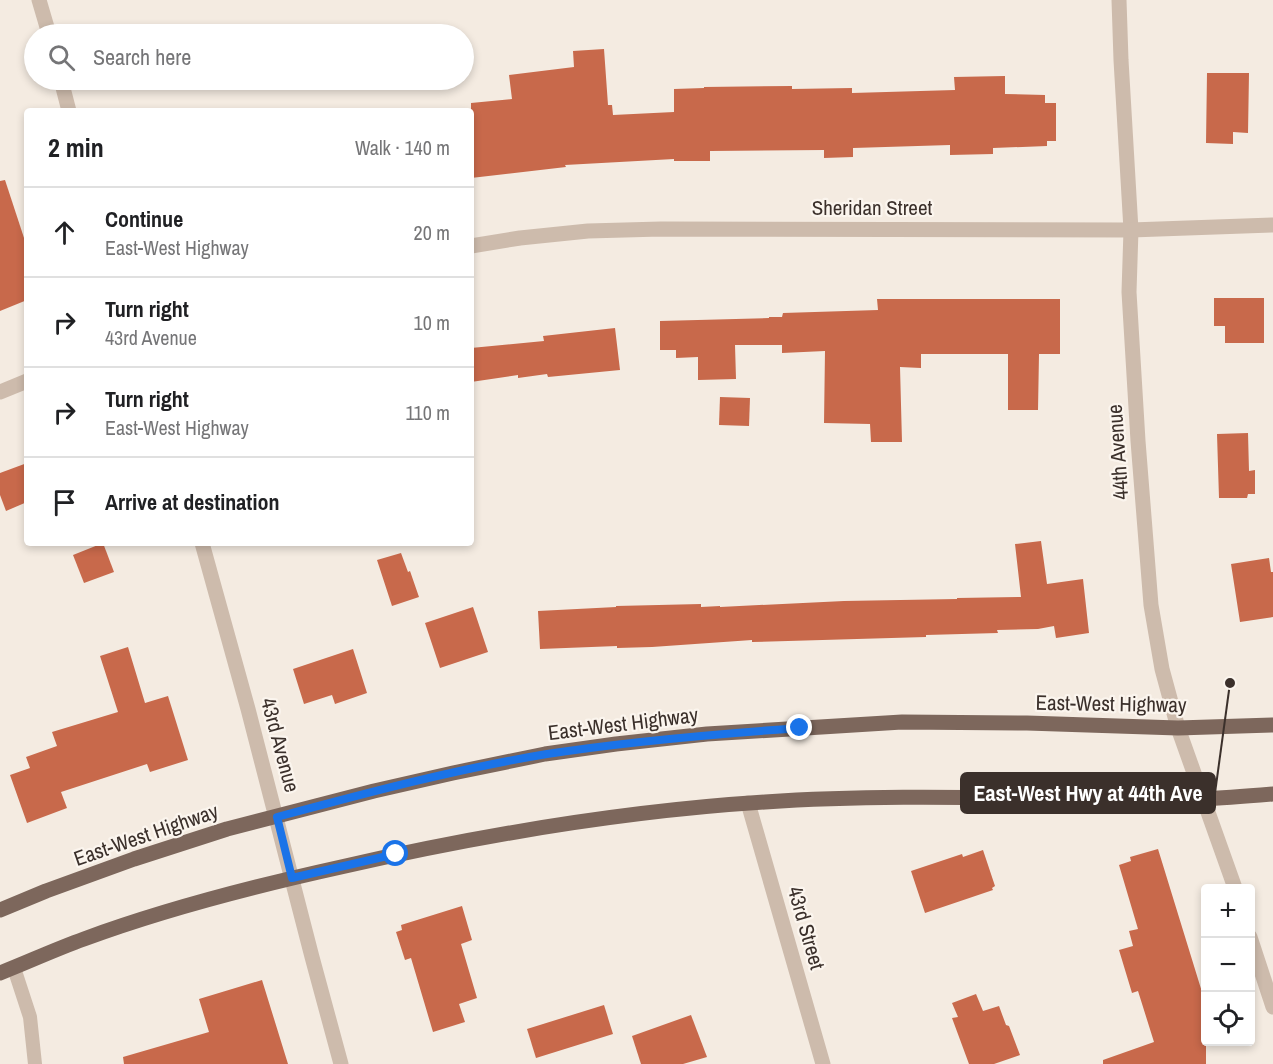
<!DOCTYPE html>
<html lang="en">
<head>
<meta charset="utf-8">
<style>
  body { margin:0; font-family:"Archivo Narrow",sans-serif; background:#f2f2f2; color:#202124 }
  .controls { position:absolute; right:18px; bottom:18px; display:grid; overflow:hidden; border-radius:6px; box-shadow:0 3px 9px #0003 }
  .controls button { width:54px; height:54px; display:grid; place-items:center; padding:0; border:0; border-bottom:2px solid #e0e0e0; background:#fff; color:#202124; font:30px sans-serif }
  .stop { position:absolute; width:18px; height:18px; margin:-14px; border:4px solid #1a73e8; border-radius:50%; background:#fff }
  .stop.end { background:#1a73e8; border-color:#fff; box-shadow:0 2px 6px #0008 }
  .list { margin:0; padding:0; list-style:none }
  h2 { display:flex; justify-content:space-between; align-items:center; height:78px; margin:0; padding:0 24px; font-size:26px }
  h2 small { font-size:20px; font-weight:400; color:#757577 }
  .list li { display:grid; grid-template-columns:39px 1fr auto; gap:18px; align-items:center; box-sizing:border-box; height:90px; padding:0 24px; border-top:2px solid #e0e0e0 }
  .list b { display:block; font-size:22px; white-space:nowrap }
  .list p { margin:0; font-size:20px; white-space:nowrap; color:#757577 }
  .list em { font-size:20px; font-style:normal; color:#757577 }
  .icon { flex:none; width:33px; height:33px; fill:none; stroke:currentColor; stroke-width:2; stroke-linecap:round; stroke-linejoin:round }
  .map { position:relative; flex:none; width:1273px; height:1064px; overflow:hidden }
  .search { position:absolute; background:#fff; box-shadow:0 3px 9px #0003; left:24px; top:24px; width:450px; height:66px; display:flex; align-items:center; gap:15px; box-sizing:border-box; padding:0 21px; border-radius:33px; color:#757577; font-size:22px }
  .panel { position:absolute; background:#fff; box-shadow:0 3px 9px #0003; left:24px; top:108px; width:450px; height:438px; border-radius:6px }
  .map>svg:first-child { display:block }
  .building { fill:#c8694b }
  .lines { fill:none; stroke-linecap:round; stroke-linejoin:round }
  .service { stroke:#cdbbac; stroke-width:14 }
  .minor { stroke:#cdbbac; stroke-width:15 }
  .primary { stroke:#7d675c; stroke-width:15 }
  .route { stroke:#1a73e8; stroke-width:8 }
  .labels { text-anchor:middle; stroke-width:4.5; stroke-linejoin:round; paint-order:stroke }
  .street-label { font-size:21px; fill:#3b302b; stroke:#fbf5ee }
  .leader { fill:none; stroke:#3b302b; stroke-width:2 }
  .callout-dot { fill:#3b302b; stroke:#fbf5ee; stroke-width:2 }
  .callout { fill:#3b302b; stroke:#3b302b; stroke-width:2 }
  .callout-label { font-size:22px; text-anchor:middle; font-weight:bold; fill:#fff }
</style>
</head>
<body>
<div class="map">
<svg width="1273" height="1064" viewBox="0 0 1273 1064">
  <rect width="100%" height="100%" fill="#f4ebe1"/>
  <g class="building">
    <polygon points="604,49 608,105 612,105 613,115 674,112 674,89 704,88 704,87 792,86 792,89 852,88 852,93 955,90 954,77 1005,76 1005,94 1045,95 1045,103 1056,103 1056,141 1047,141 1047,146 993,148 993,154 950,155 950,145 853,148 853,157 824,158 824,150 710,151 710,161 674,161 674,159 565,165 566,167 471,178 471,103 512,99 509,75 574,67 573,51"/>
    <polygon points="1207,73 1249,73 1248,133 1233,132 1233,144 1206,143"/>
    <polygon points="5,180 27,247 27,300 0,311 0,181"/>
    <polygon points="1214,298 1264,298 1264,343 1225,343 1225,326 1214,326"/>
    <polygon points="877,299 1060,299 1060,354 1039,354 1038,410 1008,410 1008,354 921,354 921,368 900,367 902,442 871,442 870,424 824,423 825,351 782,353 782,345 735,345 736,379 698,380 698,357 676,358 676,350 660,350 660,321 769,318 769,317 782,317 783,313 878,310"/>
    <polygon points="615,328 620,370 548,377 547,374 518,378 518,375 471,382 471,348 544,341 543,336"/>
    <polygon points="720,397 750,398 749,426 719,425"/>
    <polygon points="1248,433 1249,471 1255,470 1255,494 1248,494 1247,498 1219,498 1217,434"/>
    <polygon points="27,463 27,502 6,511 0,495 0,473"/>
    <polygon points="1041,541 1047,584 1083,579 1089,633 1056,638 1054,626 1038,629 997,630 998,633 926,635 926,637 752,642 752,640 652,647 617,648 617,646 540,649 538,611 616,607 616,606 701,604 701,607 720,606 720,607 844,601 957,599 957,598 1021,597 1015,544"/>
    <polygon points="103,543 114,572 84,583 73,555"/>
    <polygon points="401,553 408,572 410,571 419,597 392,606 377,560"/>
    <polygon points="1269,558 1271,572 1273,572 1273,617 1240,622 1231,564"/>
    <polygon points="473,607 488,652 440,668 425,623"/>
    <polygon points="128,647 145,703 168,696 188,760 150,772 147,764 61,792 67,808 27,823 10,775 30,768 26,757 57,746 52,732 118,712 100,656"/>
    <polygon points="353,649 367,693 335,704 332,695 304,704 293,669"/>
    <polygon points="1158,849 1206,1005 1206,1064 1103,1064 1103,1060 1154,1042 1138,991 1132,993 1119,950 1133,946 1129,931 1138,929 1119,865 1131,861 1130,857"/>
    <polygon points="983,850 995,886 992,888 993,890 925,913 911,871 962,854 963,857"/>
    <polygon points="462,906 472,940 461,944 477,998 459,1004 465,1022 433,1032 411,958 405,960 396,932 402,930 401,925"/>
    <polygon points="262,980 288,1064 124,1064 123,1057 209,1032 199,999"/>
    <polygon points="976,994 983,1011 999,1006 1006,1025 1009,1026 1020,1055 994,1064 969,1064 952,1018 958,1017 952,1003"/>
    <polygon points="604,1005 613,1034 536,1058 527,1029"/>
    <polygon points="691,1015 707,1057 683,1064 641,1064 632,1036"/>
  </g>
  <g class="lines">
    <polyline class="service" points="14,968 30,1017 35,1064"/>
    <g class="minor">
      <polyline points="39,0 49,34"/>
      <polyline points="1119,0 1121,60 1131,230 1129,292 1138,441 1151,605 1162,669 1178,728 1235,888"/>
      <polyline points="61,80 69,111"/>
      <polyline points="471,246 520,238 588,231 661,229 1131,230 1273,225"/>
      <polyline points="0,392 27,381"/>
      <polyline points="202,543 248,709 312,957 341,1064"/>
      <polyline points="748,803 823,1064"/>
      <polyline points="1250,937 1273,1007"/>
    </g>
    <g class="primary">
      <polyline points="0,910 46,891 134,859 227,829 374,791 453,773 545,754 616,744 707,734 902,722 1027,723 1178,728 1273,725"/>
      <path d="M0,973C28,962 56,949 84,939C168,908 255,886 341,867C481,835 623,811 765,802C911,792 1056,801 1202,799C1225,798 1249,796 1273,794"/>
    </g>
  </g>
  <g class="lines">
    <path class="route" d="M396,854L292,878L277,817C366,793 456,769 547,754C631,741 715,734 800,728"/>
  </g>
  <g class="labels">
    <g class="street-label">
      <text x="872" y="215">Sheridan Street</text>
      <text transform="translate(1118 452) rotate(-94)" y="7">44th Avenue</text>
      <text transform="translate(1111 704) rotate(1)" y="7">East-West Highway</text>
      <text transform="translate(623 724) rotate(-7)" y="7">East-West Highway</text>
      <text transform="translate(280 745) rotate(75)" y="7">43rd Avenue</text>
      <text transform="translate(146 835) rotate(-19)" y="7">East-West Highway</text>
      <text transform="translate(806 928) rotate(74)" y="7">43rd Street</text>
    </g>
  </g>
  <path class="leader" d="M1230 683L1215 793"/>
  <circle class="callout-dot" cx="1230" cy="683" r="6"/>
  <rect class="callout" x="961" y="773" width="254" height="40" rx="6"/>
  <g class="callout-label">
    <text x="1088" y="801">East-West Hwy at 44th Ave</text>
  </g>
</svg>
<div class="controls">
<button>+</button>
<button>−</button>
<button><svg class="icon" aria-label="locate" viewBox="0 0 24 24"><circle cx="12" cy="12" r="6"/><path d="M12 2v4M12 18v4M2 12h4M18 12h4"/></svg></button>
</div>
<div class="stop" style="left:396px;top:854px"></div>
<div class="stop end" style="left:800px;top:728px"></div>
<div class="search"><svg class="icon" aria-label="search" viewBox="0 0 24 24"><circle cx="10" cy="10" r="6"/><path d="M15 15l6 6"/></svg>Search here</div>
<section class="panel">
<h2>2 min<small>Walk · 140 m</small></h2>
<ul class="list">
<li><svg class="icon" aria-label="ahead" viewBox="0 0 24 24"><path d="M12 20V5M6 11l6-6 6 6"/></svg><div><b>Continue</b><p>East-West Highway</p></div><em>20 m</em></li>
<li><svg class="icon" aria-label="right" viewBox="0 0 24 24"><path d="M7 20v-9h11M14 6l5 5-5 5"/></svg><div><b>Turn right</b><p>43rd Avenue</p></div><em>10 m</em></li>
<li><svg class="icon" aria-label="right" viewBox="0 0 24 24"><path d="M7 20v-9h11M14 6l5 5-5 5"/></svg><div><b>Turn right</b><p>East-West Highway</p></div><em>110 m</em></li>
<li><svg class="icon" aria-label="arrive" viewBox="0 0 24 24"><path d="M6 21V4h12l-3 4 3 4H6"/></svg><div><b>Arrive at destination</b></div></li>
</ul>
</section>
</div>
</body>
</html>
